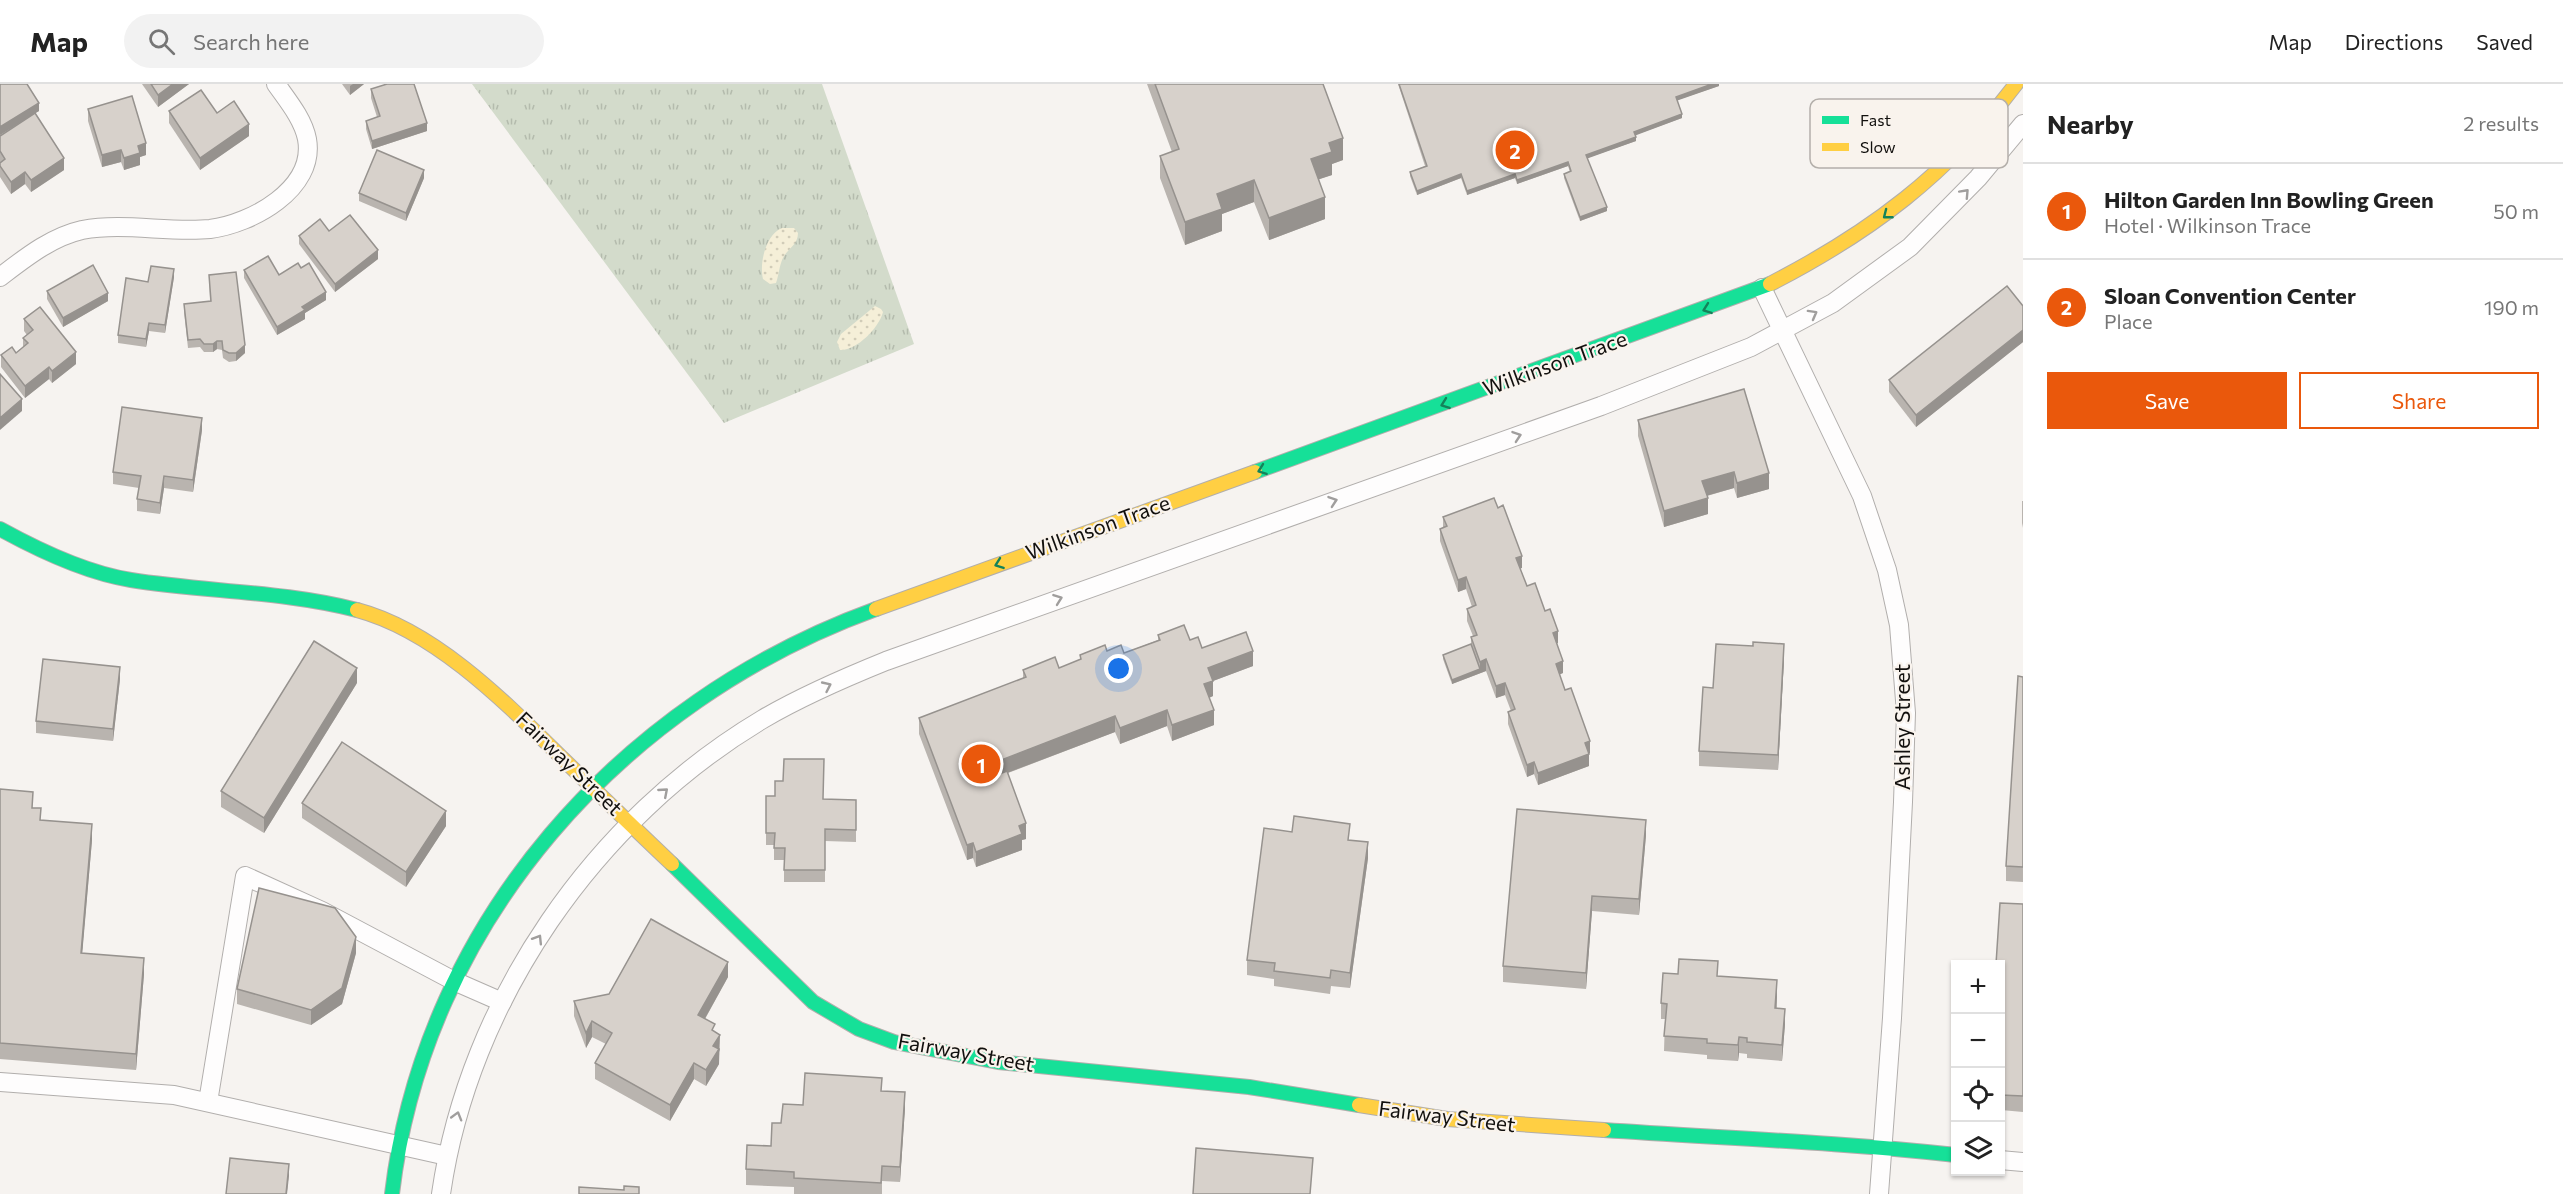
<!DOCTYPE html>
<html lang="en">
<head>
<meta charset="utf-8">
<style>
  body { margin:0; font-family:Commissioner,sans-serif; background:#f2f2f2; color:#222 }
  .controls { position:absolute; right:18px; bottom:18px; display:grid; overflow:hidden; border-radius:0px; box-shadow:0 2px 4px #0004 }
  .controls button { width:54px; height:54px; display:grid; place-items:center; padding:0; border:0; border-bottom:2px solid #e0e0e0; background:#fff; color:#222; font:30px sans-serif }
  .you { position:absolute; left:1119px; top:585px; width:21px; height:21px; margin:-15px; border:4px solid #fff; border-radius:50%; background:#1a73e8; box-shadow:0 0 0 9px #1a73e833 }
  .badge { display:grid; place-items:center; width:39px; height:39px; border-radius:50%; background:#ea580c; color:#fff; font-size:20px; font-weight:700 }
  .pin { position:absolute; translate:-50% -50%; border:3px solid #fff; box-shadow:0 2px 6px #0006 }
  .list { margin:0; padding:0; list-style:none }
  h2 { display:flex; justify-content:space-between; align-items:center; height:78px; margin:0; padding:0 24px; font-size:26px }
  h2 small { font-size:20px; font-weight:400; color:#767676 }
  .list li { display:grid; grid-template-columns:39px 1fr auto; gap:18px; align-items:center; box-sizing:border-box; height:96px; padding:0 24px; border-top:2px solid #e0e0e0 }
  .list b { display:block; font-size:22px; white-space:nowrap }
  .list p { margin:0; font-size:20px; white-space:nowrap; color:#767676 }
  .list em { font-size:20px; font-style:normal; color:#767676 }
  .actions { display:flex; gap:12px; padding:18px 24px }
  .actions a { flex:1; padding:14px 0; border:2px solid #ea580c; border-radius:0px; text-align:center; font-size:21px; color:#ea580c }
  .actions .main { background:#ea580c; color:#fff }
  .icon { flex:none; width:33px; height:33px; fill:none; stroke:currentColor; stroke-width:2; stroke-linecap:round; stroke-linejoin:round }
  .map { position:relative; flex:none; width:2023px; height:1110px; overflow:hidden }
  header { display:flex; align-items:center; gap:36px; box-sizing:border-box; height:84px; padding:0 30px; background:#fff; border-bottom:2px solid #e0e0e0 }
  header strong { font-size:28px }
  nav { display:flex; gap:33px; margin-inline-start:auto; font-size:21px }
  .search { width:420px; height:54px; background:#f2f2f2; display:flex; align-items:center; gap:15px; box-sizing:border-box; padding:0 21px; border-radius:33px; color:#767676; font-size:22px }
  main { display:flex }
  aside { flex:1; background:#fff }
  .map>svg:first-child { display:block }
  .grass { fill:url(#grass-tufts) }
  .sand { fill:url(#sand-dots) }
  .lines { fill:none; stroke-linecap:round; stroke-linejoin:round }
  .street-casing { stroke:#b1aeac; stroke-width:20 }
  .fast-casing { stroke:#b1aeac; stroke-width:16 }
  .slow-casing { stroke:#b1aeac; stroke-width:16 }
  .street { stroke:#fefdfd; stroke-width:18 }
  .fast { stroke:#16e098; stroke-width:14 }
  .slow { stroke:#ffcf43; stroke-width:14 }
  .wall { fill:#b9b4af }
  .shaded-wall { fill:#96928e }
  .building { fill:#d7d1cb; stroke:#96928e; stroke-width:1.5 }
  .oneway { stroke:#a09e9d }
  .oneway2 { stroke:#14825a }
  .labels { text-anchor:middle; stroke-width:4.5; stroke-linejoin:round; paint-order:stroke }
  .street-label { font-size:21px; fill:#12100e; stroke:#f9f3ed }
  .key { fill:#f9f3ed; stroke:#b4afaa; stroke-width:1.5 }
  .key-label { font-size:16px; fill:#12100e }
</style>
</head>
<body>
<header>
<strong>Map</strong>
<div class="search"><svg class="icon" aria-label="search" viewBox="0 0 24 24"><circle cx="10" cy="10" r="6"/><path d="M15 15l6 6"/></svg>Search here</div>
<nav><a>Map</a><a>Directions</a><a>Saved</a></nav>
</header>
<main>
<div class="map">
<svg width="2023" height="1110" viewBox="0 0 2023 1110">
  <defs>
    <pattern id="grass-tufts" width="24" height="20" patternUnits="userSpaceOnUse" patternTransform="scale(1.5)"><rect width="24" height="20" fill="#d3dbcb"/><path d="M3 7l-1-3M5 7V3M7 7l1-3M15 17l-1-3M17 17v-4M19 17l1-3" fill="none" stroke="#b4bbad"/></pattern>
    <pattern id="sand-dots" width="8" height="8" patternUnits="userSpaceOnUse" patternTransform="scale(1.5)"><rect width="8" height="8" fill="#f5efd8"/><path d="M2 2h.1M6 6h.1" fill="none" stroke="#d1ccb8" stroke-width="1.8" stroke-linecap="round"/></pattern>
  </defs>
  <rect width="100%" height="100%" fill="#f6f3f0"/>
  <polygon class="grass" points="472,0 822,0 914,260 724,339"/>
  <g class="sand">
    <path d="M782,144H794L798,149C798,161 788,164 783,174C779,182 779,191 776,199L770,200L763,195C759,179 766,150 782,144Z"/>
    <path d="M875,222L881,225L883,228C879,244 856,267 840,266L837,258L841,250Z"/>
  </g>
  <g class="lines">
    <defs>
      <g id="street">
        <path d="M0,193C25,174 51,153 82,146C124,138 167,149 210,145C251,140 316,105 307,55C303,35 288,17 276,0"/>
        <polyline points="1762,204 1862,412 1887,486 1899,541 1906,629 1903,718 1892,934 1879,1110"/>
        <polyline points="0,998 174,1011 447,1072"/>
        <polyline points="208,1018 245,792 322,827 454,897 502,918"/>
        <polyline points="2000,1076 2023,1078"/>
        <path d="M441,1110C469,916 595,735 763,635C802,612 844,594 886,577L1601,322L1751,263L1833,219L1910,163L1978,94L2023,40"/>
      </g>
      <g id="fast">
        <polyline points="1255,388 1770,200"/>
        <path d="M0,445C40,467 86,489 131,496C207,508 283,507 357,526"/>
        <polyline points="672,780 813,918 859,945 894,958 998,978 1249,1003 1359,1021"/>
        <path d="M1604,1046C1721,1054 1839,1058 1956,1071"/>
        <path d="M392,1110C424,838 622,617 876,525"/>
      </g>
      <g id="slow">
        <path d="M1770,200C1871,148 1947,91 2016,0"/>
        <polyline points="876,525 1255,388"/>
        <path d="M357,526C436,547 506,619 563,675C599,710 635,745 672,780"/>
        <polyline points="1359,1021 1447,1035 1604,1046"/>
      </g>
    </defs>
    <use href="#street" class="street-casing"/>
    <use href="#fast" class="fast-casing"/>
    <use href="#slow" class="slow-casing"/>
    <use href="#street" class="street"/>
    <use href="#fast" class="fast"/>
    <use href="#slow" class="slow"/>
  </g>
  <g class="wall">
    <polygon points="0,0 39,27 35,29 64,86 31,108 25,100 11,110 0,93 0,52 31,32 0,51"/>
    <polygon points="142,0 189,0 158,23"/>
    <polygon points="342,0 364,0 350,11"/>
    <polygon points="1147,0 1323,0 1343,76 1332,80 1332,91 1319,95 1325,135 1269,156 1254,118 1222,130 1222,147 1185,161 1160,94 1160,72 1172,68"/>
    <polygon points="1398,0 1719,0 1719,2 1677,16 1682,34 1635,51 1636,57 1587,74 1607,127 1580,137 1564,94 1564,90 1570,88 1568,82 1517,100 1515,94 1467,111 1461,94 1417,111 1410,92 1410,88 1425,82"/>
    <polygon points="371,5 427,47 372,65 366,45 366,37 377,33 371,14"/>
    <polygon points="88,25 146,71 140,73 140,81 124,86 121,78 102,83 88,37"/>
    <polygon points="169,27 217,29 249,52 200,86 169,39"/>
    <polygon points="424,94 406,137 359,117 359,109"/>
    <polygon points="329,147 378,175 335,208 299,160 299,152"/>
    <polygon points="301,184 326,216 305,229 305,235 277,251 244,194 244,186 279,191"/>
    <polygon points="209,191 245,269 236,277 229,278 223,274 222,266 217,265 213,268 204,268 200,263 188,264 184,228 184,220 210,217"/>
    <polygon points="174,193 165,249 149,247 146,263 118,259 118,251 148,198"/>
    <polygon points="47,207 108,217 63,243 47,215"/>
    <polygon points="2023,222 2023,258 1916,343 1889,308 1889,296"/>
    <polygon points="24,235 76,280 52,299 49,295 25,314 1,283 1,271 16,269 23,263 23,254 27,251 24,247"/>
    <polygon points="1638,336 1769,405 1737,414 1734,404 1707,412 1708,430 1664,443 1638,352"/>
    <polygon points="202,346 193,408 164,404 160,430 137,427 137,415 139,404 113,400 113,388"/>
    <polygon points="2022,417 2023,417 2023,444 2022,439"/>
    <polygon points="1443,433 1522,484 1520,484 1527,502 1545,527 1558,559 1557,559 1563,589 1559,590 1590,669 1589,670 1589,682 1538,701 1534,690 1527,693 1508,640 1508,628 1511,627 1505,611 1496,614 1486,587 1452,600 1443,575 1443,571 1471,561 1471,553 1473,552 1467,537 1467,525 1472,523 1466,505 1458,508 1440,457 1440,445 1443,444"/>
    <polygon points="1158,551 1190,556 1202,564 1253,582 1213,597 1213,612 1209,614 1214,641 1172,657 1167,642 1120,660 1115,648 1008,689 1026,755 1022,756 1022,766 976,783 973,774 967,776 919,650 919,634 1023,594 1023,586 1059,584 1080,576 1080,571 1107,567 1124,569 1158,556"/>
    <polygon points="1753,562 1784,576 1778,686 1699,682 1699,667 1713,604"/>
    <polygon points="2023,593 2023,798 2006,797 2006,782"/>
    <polygon points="120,595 113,657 36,649 36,637"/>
    <polygon points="357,599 264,749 221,723 221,707"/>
    <polygon points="0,705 33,724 41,736 92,756 82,869 144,890 136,986 0,975"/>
    <polygon points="766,712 823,715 856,716 856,758 825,757 825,798 784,798 784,776 774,776 774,761 766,761"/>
    <polygon points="302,719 446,742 406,803 302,734"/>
    <polygon points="1646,751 1639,831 1592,827 1586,905 1503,898 1503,882"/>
    <polygon points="1350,756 1368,774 1350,904 1331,902 1330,910 1274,902 1274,895 1247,891 1247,876"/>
    <polygon points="2023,820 2023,1028 2001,1026 2001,880"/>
    <polygon points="356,869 342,920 311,941 237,920 237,905"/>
    <polygon points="1718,892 1777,912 1777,924 1785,940 1782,977 1747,974 1747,970 1739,969 1738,977 1707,975 1707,971 1664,967 1665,935 1661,935 1661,919"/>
    <polygon points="728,893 705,935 720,966 719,968 719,980 706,1002 694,995 670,1037 595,995 595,979 606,960 592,953 586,964 574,932 574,917"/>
    <polygon points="882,1007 905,1024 900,1098 882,1097 882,1110 794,1110 794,1103 746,1101 746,1085 771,1062 781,1039 803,1021"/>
  </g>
  <g class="shaded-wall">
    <polygon points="173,0 189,0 158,23 158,11"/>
    <polygon points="353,0 364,0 350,11 350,2"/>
    <polygon points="1712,0 1719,0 1719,2 1676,17 1676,13"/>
    <polygon points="39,19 39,27 0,51 0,43"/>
    <polygon points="1682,30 1682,34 1634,52 1634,48"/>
    <polygon points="427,39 427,47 372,65 372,57"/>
    <polygon points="249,40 249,52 200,86 200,74"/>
    <polygon points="1636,53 1636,57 1586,75 1586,71"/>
    <polygon points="1343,54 1343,76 1332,80 1332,91 1311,98 1311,75 1329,59"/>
    <polygon points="146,59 146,71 140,73 140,81 124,86 124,74 138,62"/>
    <polygon points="121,66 121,78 102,83 102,71"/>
    <polygon points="64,74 64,86 31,108 31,96"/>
    <polygon points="1568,78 1568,82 1517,100 1517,96"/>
    <polygon points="424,86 424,94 406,137 406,129"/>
    <polygon points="25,88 25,100 11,110 11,98"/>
    <polygon points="1461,90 1461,94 1417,111 1417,107"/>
    <polygon points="1515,90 1515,94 1467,111 1467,107"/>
    <polygon points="1254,96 1254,118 1222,130 1222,147 1185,161 1185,138 1217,110"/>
    <polygon points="1325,113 1325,135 1269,156 1269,134"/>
    <polygon points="1607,123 1607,127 1580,137 1580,133"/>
    <polygon points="378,166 378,175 335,208 335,200"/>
    <polygon points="174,185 174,193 165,249 165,241"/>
    <polygon points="326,208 326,216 305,229 305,235 277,251 277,243 302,223"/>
    <polygon points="108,209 108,217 63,243 63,234"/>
    <polygon points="149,239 149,247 146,263 146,255"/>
    <polygon points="2023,246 2023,258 1916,343 1916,331"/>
    <polygon points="217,257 217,265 213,268 213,260"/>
    <polygon points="245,261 245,269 236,277 236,269"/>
    <polygon points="76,268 76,280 52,299 52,287"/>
    <polygon points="49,283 49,295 25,314 25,302"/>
    <polygon points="22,315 22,327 0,346 0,334"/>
    <polygon points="202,334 202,346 193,408 193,396"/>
    <polygon points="1734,388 1734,404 1702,413 1702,397"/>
    <polygon points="1769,389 1769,405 1737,414 1737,399"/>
    <polygon points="164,392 164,404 160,430 160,419"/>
    <polygon points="1708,414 1708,430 1664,443 1664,427"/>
    <polygon points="1522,472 1522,484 1516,486 1516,474"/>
    <polygon points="1466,493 1466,505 1458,508 1458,496"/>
    <polygon points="1558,547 1558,559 1553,561 1553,549"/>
    <polygon points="1784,560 1784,576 1778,686 1778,671"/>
    <polygon points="1253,567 1253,582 1213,597 1213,612 1204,616 1204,600 1208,584"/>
    <polygon points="1486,575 1486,587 1452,600 1452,596 1480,585 1480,578"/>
    <polygon points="1563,577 1563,589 1556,592 1556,580"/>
    <polygon points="120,583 120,595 113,657 113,645"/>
    <polygon points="357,584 357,599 264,749 264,734"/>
    <polygon points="1505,599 1505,611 1496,614 1496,602"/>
    <polygon points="1167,626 1167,642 1120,660 1120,644"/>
    <polygon points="1214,626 1214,641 1172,657 1172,641"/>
    <polygon points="1115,632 1115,648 978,700 978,685"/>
    <polygon points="1590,657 1590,669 1585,671 1585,659"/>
    <polygon points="1589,670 1589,682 1538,701 1538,689"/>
    <polygon points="1534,678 1534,690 1527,693 1527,681"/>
    <polygon points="446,727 446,742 406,803 406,788"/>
    <polygon points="1646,736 1646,751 1639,831 1639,815"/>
    <polygon points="1026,739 1026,755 1022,756 1022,766 976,783 976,768 1019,742"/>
    <polygon points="92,740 92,756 81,884 81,869"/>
    <polygon points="1368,758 1368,774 1350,904 1350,889"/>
    <polygon points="973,759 973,774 967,776 967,761"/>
    <polygon points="1592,812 1592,827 1586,905 1586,889"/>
    <polygon points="356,853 356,869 342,920 311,941 311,926"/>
    <polygon points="144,874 144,890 136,986 136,970"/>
    <polygon points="728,878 728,893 698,947 698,931"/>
    <polygon points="1777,896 1777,912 1775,939 1775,924"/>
    <polygon points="1785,925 1785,940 1782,977 1782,961"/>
    <polygon points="592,937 592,953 586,964 586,949"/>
    <polygon points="720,951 719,980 706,1002 706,986 713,962"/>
    <polygon points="1739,953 1739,969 1738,977 1738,961"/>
    <polygon points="694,979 694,995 670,1037 670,1021"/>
    <polygon points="905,1008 905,1024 900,1098 900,1083"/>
    <polygon points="289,1080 289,1092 287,1110 286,1110"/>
  </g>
  <g class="building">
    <polygon points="0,0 27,0 39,19 0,43"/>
    <polygon points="151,0 173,0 158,11"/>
    <polygon points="387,0 414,0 427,39 372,57 366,37 380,32 371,5"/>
    <polygon points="1155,0 1323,0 1343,54 1329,59 1332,68 1311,75 1325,113 1269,134 1254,96 1217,110 1222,125 1185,138 1160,72 1179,65"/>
    <polygon points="1399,0 1712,0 1676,13 1682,30 1634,48 1636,53 1586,71 1607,123 1580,133 1564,90 1571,87 1568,78 1517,96 1515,90 1467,107 1461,90 1417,107 1410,88 1427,82"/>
    <polygon points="201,6 217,29 234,17 249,40 200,74 169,27"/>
    <polygon points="132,12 146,59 138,62 140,69 124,74 121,66 102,71 88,25"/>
    <polygon points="35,29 64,74 31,96 25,88 11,98 0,82 0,79 5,75 0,67 0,52"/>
    <polygon points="377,66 424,86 406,129 359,109"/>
    <polygon points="350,131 378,166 335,200 299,152 320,135 329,147"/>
    <polygon points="268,172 279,191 298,179 301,184 309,179 326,208 302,223 305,226 277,243 244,186"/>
    <polygon points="93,181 108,209 63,234 47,207"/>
    <polygon points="151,182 174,185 165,241 149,239 146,255 118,251 126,194 148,198"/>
    <polygon points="236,188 245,261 236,269 229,269 223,266 222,257 217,257 213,260 204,260 200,255 188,256 184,220 211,217 209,191"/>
    <polygon points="2007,202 2023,222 2023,246 1916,331 1889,296"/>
    <polygon points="40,223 76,268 52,287 49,283 25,302 1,271 12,263 16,269 28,259 23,254 33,246 24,235"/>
    <polygon points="0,290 22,315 0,334"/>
    <polygon points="1744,305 1769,389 1737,399 1734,388 1702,397 1708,414 1664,427 1638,336"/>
    <polygon points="122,323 202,334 193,396 164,392 160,419 137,415 141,392 113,388"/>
    <polygon points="1494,414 1498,424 1503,421 1522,472 1516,474 1527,502 1535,499 1545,527 1550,525 1558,547 1553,549 1563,577 1556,580 1565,606 1571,604 1590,657 1585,659 1589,670 1538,689 1534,678 1527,681 1508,628 1515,625 1505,599 1496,602 1486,575 1480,578 1471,553 1477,551 1467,525 1476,521 1466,493 1458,496 1440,445 1447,442 1443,433"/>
    <polygon points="1184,541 1190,556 1198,553 1202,564 1246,548 1253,567 1208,584 1213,597 1204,600 1214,626 1172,641 1167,626 1120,644 1115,632 978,685 982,697 1007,687 1026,739 1019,742 1022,750 976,768 973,759 967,761 919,634 1026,593 1023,586 1055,573 1059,584 1081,575 1080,571 1105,561 1107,567 1121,561 1124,569 1160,556 1158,551"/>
    <polygon points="314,557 357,584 264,734 221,707"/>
    <polygon points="1753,558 1784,560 1778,671 1699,667 1703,603 1713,604 1716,560 1753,562"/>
    <polygon points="1471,560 1480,585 1452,596 1443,571"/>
    <polygon points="43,575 120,583 113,645 36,637"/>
    <polygon points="2018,592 2023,593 2023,783 2006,782"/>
    <polygon points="342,658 446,727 406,788 302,719"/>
    <polygon points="784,675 824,675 823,715 856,716 856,746 825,745 825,786 784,786 785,764 774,764 775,749 766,749 766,712 775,712 775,697 783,697"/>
    <polygon points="0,705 33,708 32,724 41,724 40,736 92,740 81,869 144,874 136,970 0,959"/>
    <polygon points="1517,725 1646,736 1639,815 1592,812 1586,889 1503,882"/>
    <polygon points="1294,732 1350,740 1348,756 1368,758 1350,889 1331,886 1330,894 1274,887 1275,879 1247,876 1264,744 1292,748"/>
    <polygon points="259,804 335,824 356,853 342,904 311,926 237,905"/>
    <polygon points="2000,819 2023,820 2023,1012 2001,1011 2001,880 1996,880"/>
    <polygon points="651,835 728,878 698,931 715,940 712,946 720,951 713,962 719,965 706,986 694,979 670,1021 595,979 612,949 592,937 586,949 574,917 609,910"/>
    <polygon points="1679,875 1718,877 1717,892 1777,896 1775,924 1785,925 1782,961 1747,958 1747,954 1739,953 1738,961 1707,959 1707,955 1664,952 1667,920 1661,919 1663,889 1678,890"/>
    <polygon points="805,989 882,994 881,1007 905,1008 900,1083 882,1082 881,1099 794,1094 794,1088 746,1085 747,1061 771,1062 772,1039 781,1039 783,1020 803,1021"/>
    <polygon points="1196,1064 1313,1074 1310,1110 1193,1110"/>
    <polygon points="230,1074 289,1080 286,1110 226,1110"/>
    <polygon points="624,1102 639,1103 639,1110 579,1110 579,1103 624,1106"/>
  </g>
  <defs><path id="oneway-chevron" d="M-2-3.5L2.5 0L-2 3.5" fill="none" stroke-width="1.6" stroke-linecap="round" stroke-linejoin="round" transform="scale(1.5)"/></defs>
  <g class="oneway">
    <use href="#oneway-chevron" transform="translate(1965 109) rotate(-47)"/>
    <use href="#oneway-chevron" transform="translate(1813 230) rotate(-29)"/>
    <use href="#oneway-chevron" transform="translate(1517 352) rotate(-19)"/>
    <use href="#oneway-chevron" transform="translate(1333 417) rotate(-19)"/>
    <use href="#oneway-chevron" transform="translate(1058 515) rotate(-20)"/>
    <use href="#oneway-chevron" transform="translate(827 602) rotate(-25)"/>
    <use href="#oneway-chevron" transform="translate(664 708) rotate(-41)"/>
    <use href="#oneway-chevron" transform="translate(538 855) rotate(-58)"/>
    <use href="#oneway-chevron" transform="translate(457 1032) rotate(-74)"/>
  </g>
  <g class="oneway2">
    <use href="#oneway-chevron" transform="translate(1887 131) rotate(142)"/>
    <use href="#oneway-chevron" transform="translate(1707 225) rotate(160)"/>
    <use href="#oneway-chevron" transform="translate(1445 320) rotate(160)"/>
    <use href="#oneway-chevron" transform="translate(1262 386) rotate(160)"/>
    <use href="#oneway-chevron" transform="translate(999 480) rotate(160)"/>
  </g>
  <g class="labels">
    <g class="street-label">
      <text transform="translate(1555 280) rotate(-20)" y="7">Wilkinson Trace</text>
      <text transform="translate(1098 444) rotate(-20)" y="7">Wilkinson Trace</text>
      <text transform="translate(1903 643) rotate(-90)" y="7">Ashley Street</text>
      <text transform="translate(569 680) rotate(44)" y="7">Fairway Street</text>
      <text transform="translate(966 969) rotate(10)" y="7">Fairway Street</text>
      <text transform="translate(1447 1033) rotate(7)" y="7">Fairway Street</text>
    </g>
  </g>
  <rect x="1810" y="15" width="198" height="69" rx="9" class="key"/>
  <rect x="1822" y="32" width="27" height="8" fill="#16e098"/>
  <rect x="1822" y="59" width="27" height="8" fill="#ffcf43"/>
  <g class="key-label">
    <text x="1860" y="42">Fast</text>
    <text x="1860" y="69">Slow</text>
  </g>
</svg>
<div class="controls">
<button>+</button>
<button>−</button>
<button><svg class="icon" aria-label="locate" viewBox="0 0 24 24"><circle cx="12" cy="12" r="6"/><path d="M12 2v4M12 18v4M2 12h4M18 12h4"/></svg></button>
<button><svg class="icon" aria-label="layers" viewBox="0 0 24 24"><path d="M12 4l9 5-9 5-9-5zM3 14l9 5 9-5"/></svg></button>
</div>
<div class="you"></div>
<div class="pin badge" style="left:981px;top:680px">1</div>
<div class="pin badge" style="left:1515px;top:66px">2</div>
</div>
<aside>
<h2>Nearby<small>2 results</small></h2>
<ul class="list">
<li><span class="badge">1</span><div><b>Hilton Garden Inn Bowling Green</b><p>Hotel · Wilkinson Trace</p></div><em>50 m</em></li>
<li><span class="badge">2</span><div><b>Sloan Convention Center</b><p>Place</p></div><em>190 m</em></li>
</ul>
<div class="actions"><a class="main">Save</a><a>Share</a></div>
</aside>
</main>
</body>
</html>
